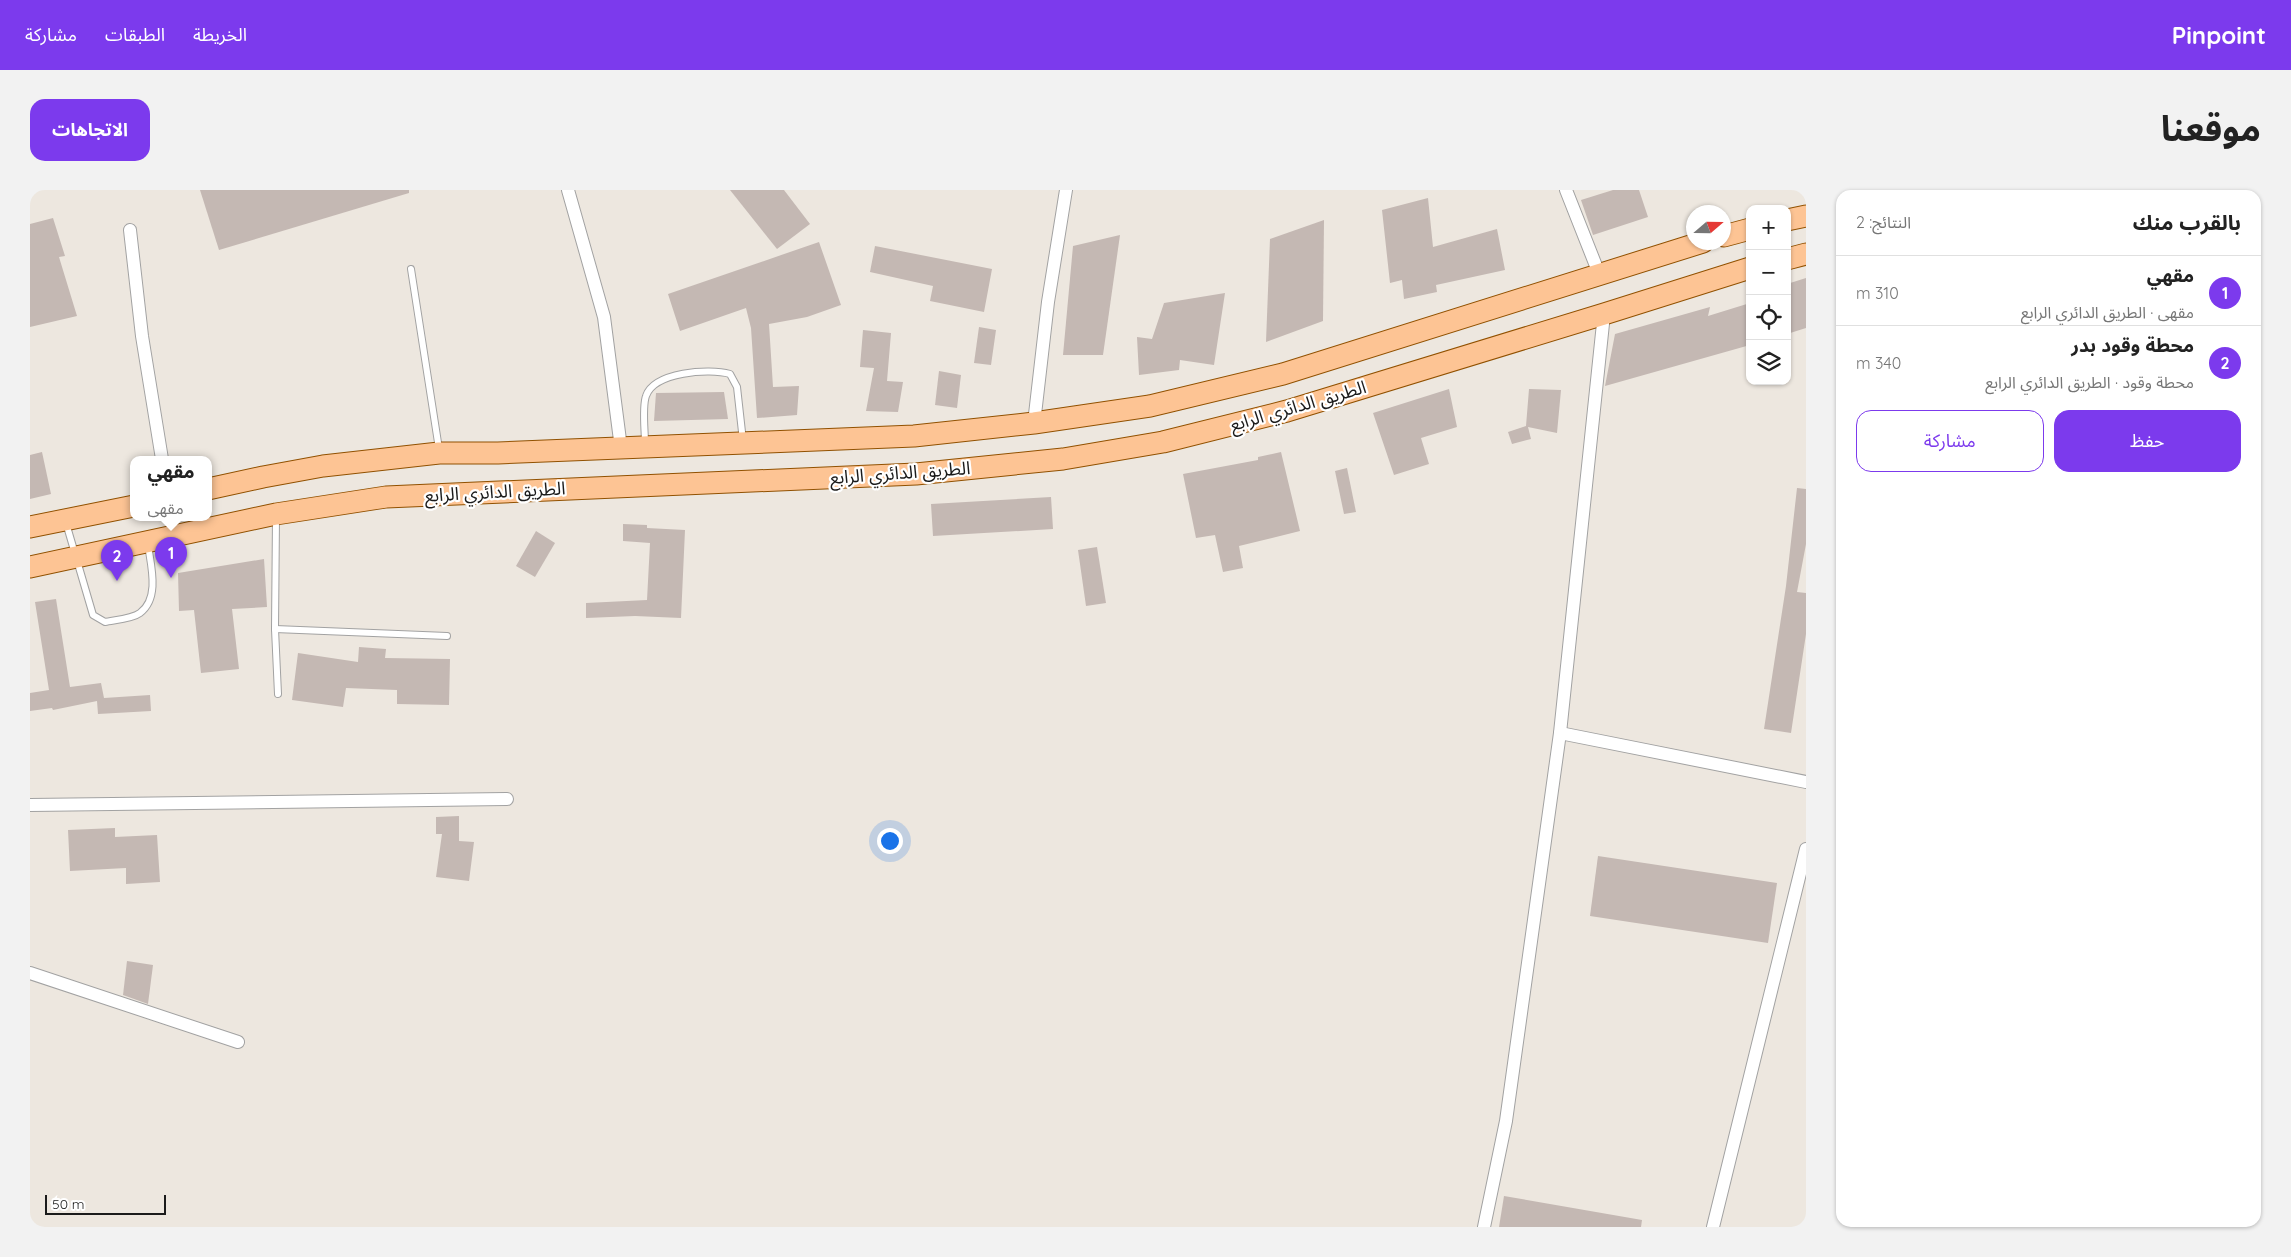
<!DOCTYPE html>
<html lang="ar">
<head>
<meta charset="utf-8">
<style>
  body { margin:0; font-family:Quicksand,"Noto Sans Arabic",sans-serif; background:#f2f2f2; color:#222; direction:rtl }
  .controls { position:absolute; right:15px; top:15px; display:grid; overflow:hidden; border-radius:10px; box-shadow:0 1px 4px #0004 }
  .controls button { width:45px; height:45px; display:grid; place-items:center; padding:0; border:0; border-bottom:1px solid #e0e0e0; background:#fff; color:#222; font:25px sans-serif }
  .compass { position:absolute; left:1656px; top:15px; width:45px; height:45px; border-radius:50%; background:#fff; box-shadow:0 1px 4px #0004; rotate:70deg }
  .scale { position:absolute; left:15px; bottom:12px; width:121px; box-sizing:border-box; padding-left:5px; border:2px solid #1b1b1b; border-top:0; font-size:14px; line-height:18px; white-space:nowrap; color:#1b1b1b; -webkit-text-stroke:4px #fff; paint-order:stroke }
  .you { position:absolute; left:859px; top:650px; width:18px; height:18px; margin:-12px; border:4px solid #fff; border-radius:50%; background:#1a73e8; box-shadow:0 0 0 8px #1a73e833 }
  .badge { display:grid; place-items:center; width:32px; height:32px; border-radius:50%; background:#7c3aed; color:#fff; font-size:16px; font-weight:700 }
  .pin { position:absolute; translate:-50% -41px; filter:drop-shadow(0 1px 2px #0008) }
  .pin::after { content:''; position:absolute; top:26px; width:18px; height:15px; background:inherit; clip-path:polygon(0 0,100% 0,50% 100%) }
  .popup { position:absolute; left:100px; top:266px; width:82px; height:65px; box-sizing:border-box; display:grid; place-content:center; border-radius:10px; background:#fff; filter:drop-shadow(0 1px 4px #0005); font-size:16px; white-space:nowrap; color:#767676 }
  .popup b { font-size:19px; color:#222 }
  .popup::after { content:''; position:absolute; left:50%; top:100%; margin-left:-10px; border:10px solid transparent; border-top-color:#fff }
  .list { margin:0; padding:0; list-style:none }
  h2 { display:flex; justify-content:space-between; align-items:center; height:65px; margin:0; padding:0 20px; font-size:21px }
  h2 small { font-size:16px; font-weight:400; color:#767676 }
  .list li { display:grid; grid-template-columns:32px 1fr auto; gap:15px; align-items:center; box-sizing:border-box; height:70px; padding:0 20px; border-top:1px solid #e0e0e0 }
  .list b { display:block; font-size:19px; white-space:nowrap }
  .list p { margin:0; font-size:16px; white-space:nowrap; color:#767676 }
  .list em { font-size:16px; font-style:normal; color:#767676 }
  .actions { display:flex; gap:10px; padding:15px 20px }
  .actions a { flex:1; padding:11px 0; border:1px solid #7c3aed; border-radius:15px; text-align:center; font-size:18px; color:#7c3aed }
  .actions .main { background:#7c3aed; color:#fff }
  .icon { flex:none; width:28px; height:28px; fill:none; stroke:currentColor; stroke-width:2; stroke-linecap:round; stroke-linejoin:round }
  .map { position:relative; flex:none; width:1776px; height:1037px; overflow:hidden; direction:ltr; border-radius:15px }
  header { display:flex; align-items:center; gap:30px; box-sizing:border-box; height:70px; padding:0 25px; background:#7c3aed; color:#fff }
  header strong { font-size:24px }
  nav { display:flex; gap:28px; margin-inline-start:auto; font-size:18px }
  .intro { display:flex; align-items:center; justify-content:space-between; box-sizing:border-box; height:120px; padding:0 30px }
  h1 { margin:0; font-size:35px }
  .button { padding:12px 22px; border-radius:15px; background:#7c3aed; color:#fff; font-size:18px; font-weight:700 }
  main { display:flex; gap:30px; padding:0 30px }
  aside { flex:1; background:#fff; border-radius:15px; box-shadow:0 1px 4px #0004 }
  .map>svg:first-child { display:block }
  .building { fill:#c4b8b3 }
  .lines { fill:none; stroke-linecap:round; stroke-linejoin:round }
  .lane-casing { stroke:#a2a2a2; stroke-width:8 }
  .street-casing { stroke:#a2a2a2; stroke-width:14 }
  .primary-casing { stroke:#915100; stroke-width:23 }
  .lane { stroke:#fff; stroke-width:6 }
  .street { stroke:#fff; stroke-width:12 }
  .primary { stroke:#fdc494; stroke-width:21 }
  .labels { text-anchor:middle; stroke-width:4.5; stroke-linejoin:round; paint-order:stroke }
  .street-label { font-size:18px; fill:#1b1b1b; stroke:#fff }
</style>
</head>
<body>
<header>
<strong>Pinpoint</strong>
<nav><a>الخريطة</a><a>الطبقات</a><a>مشاركة</a></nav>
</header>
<div class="intro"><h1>موقعنا</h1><a class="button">الاتجاهات</a></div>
<main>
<aside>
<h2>بالقرب منك<small>النتائج: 2</small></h2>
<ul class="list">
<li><span class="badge">1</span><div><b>مقهي</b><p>مقهى · الطريق الدائري الرابع</p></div><em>310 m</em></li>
<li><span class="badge">2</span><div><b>محطة وقود بدر</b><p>محطة وقود · الطريق الدائري الرابع</p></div><em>340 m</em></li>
</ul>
<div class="actions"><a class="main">حفظ</a><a>مشاركة</a></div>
</aside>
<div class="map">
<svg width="1776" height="1037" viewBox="0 0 1776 1037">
  <rect width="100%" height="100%" fill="#ede7df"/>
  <g class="building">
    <polygon points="170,0 379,0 379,3 189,60"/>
    <polygon points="700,0 754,0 780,34 747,59"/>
    <polygon points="1583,0 1609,0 1618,27 1563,45 1551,10"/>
    <polygon points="1398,8 1403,57 1467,39 1475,80 1406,95 1407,102 1374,109 1372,90 1360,93 1352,20"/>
    <polygon points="23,28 35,66 29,67 47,126 0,137 0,34"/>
    <polygon points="1294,30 1293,131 1236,152 1240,49"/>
    <polygon points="1090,45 1073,165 1033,165 1043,56"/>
    <polygon points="789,52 811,115 777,127 739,134 743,197 769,196 767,225 727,228 721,138 716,118 650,141 638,104"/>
    <polygon points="845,56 962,79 954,122 900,111 903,96 840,82"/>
    <polygon points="1776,88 1776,138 1757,144 1757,94"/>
    <polygon points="1195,103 1184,175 1150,170 1149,180 1109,185 1107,147 1122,149 1134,113"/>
    <polygon points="1720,113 1720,155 1575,196 1585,144 1680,117 1678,126"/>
    <polygon points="949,137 966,140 961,175 944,173"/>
    <polygon points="833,140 861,143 857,191 873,192 868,222 836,221 844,178 830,177"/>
    <polygon points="909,181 931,185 927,218 905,215"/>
    <polygon points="1419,199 1427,237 1391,248 1399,274 1364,285 1343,223"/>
    <polygon points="1499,199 1531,200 1527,243 1498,237 1501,249 1482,254 1478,242 1496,236"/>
    <polygon points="694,202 698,229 624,231 626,203"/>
    <polygon points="12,262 21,304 0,309 0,265"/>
    <polygon points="1251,262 1270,341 1209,356 1213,378 1193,382 1185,345 1166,348 1153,284 1228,270 1228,267"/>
    <polygon points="1317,278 1326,322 1314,324 1305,281"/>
    <polygon points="1767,298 1776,299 1776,354 1767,402 1776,403 1776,444 1761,543 1734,539 1756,396"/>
    <polygon points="1021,307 1023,339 903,346 901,314"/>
    <polygon points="593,334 617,335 617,338 655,340 651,428 605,426 556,428 556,413 617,410 620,353 593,351"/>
    <polygon points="506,341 525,353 505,387 486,376"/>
    <polygon points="1067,357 1076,413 1056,416 1048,360"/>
    <polygon points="234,369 237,417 202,419 209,479 171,483 164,420 149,421 148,383"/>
    <polygon points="26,409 40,497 71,493 74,508 120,505 121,521 68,524 67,511 23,520 22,518 0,521 0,503 19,500 5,412"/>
    <polygon points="329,457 356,459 355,468 420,469 419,515 367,514 367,500 316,498 313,517 262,510 268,463 328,472"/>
    <polygon points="429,626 429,651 444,652 439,691 406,687 412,644 406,644 406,627"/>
    <polygon points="85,638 85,647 127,645 130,692 96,694 96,678 40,681 38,640"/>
    <polygon points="1568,666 1747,693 1738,753 1560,726"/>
    <polygon points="97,771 123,775 118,814 93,805"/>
    <polygon points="1474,1006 1612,1030 1611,1037 1469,1037"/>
  </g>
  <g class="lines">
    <defs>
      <g id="lane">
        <polyline points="381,79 409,259"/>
        <path d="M615,253C615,241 612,217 616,206C624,182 679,178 700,184L707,197L713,251"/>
        <polyline points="246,327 245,439 248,504"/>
        <path d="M36,333L63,425L75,432C84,430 102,429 110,423C130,408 121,376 118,355"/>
        <polyline points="245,439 417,446"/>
      </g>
      <g id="street">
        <polyline points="538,0 574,127 591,258"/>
        <polyline points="1536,0 1570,86"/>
        <polyline points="100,40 112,146 132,269"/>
        <polyline points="1004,233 1018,112 1036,0"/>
        <polyline points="1530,543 1776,592"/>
        <polyline points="0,615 477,609"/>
        <polyline points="0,783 208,852"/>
        <polyline points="1454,1037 1476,931 1530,543 1574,124"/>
        <polyline points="1683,1037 1776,659"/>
      </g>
      <g id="primary">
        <polyline points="1757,30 1776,26"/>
        <polyline points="1694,46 1720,39"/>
        <polyline points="1757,69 1776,64"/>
        <polyline points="178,299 233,287 293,276 409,263 468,263 884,246 1004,233 1120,216 1253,184 1673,52"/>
        <polyline points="0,337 104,316"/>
        <polyline points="0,377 246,324 356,307 886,284 1033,269 1133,252 1257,221 1574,124 1720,78"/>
      </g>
    </defs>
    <use href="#lane" class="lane-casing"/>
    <use href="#street" class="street-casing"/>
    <use href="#primary" class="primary-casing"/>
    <use href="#lane" class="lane"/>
    <use href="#street" class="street"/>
    <use href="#primary" class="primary"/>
  </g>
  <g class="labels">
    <g class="street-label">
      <text transform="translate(1268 216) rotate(-16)" y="6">الطريق الدائري الرابع</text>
      <text transform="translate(870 283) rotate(-4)" y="6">الطريق الدائري الرابع</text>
      <text transform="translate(465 302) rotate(-3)" y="6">الطريق الدائري الرابع</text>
    </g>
  </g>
</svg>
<div class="controls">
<button>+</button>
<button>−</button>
<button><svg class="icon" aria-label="locate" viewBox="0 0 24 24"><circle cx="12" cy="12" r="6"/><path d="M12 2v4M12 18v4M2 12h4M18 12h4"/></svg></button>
<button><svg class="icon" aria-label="layers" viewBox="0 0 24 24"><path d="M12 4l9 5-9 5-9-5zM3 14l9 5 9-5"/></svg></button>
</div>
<svg class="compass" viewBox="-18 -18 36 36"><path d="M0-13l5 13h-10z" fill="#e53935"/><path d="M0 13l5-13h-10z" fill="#767676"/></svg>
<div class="scale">50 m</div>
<div class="you"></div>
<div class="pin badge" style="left:141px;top:388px">1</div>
<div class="popup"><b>مقهي</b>مقهى</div>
<div class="pin badge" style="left:87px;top:391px">2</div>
</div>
</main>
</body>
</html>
